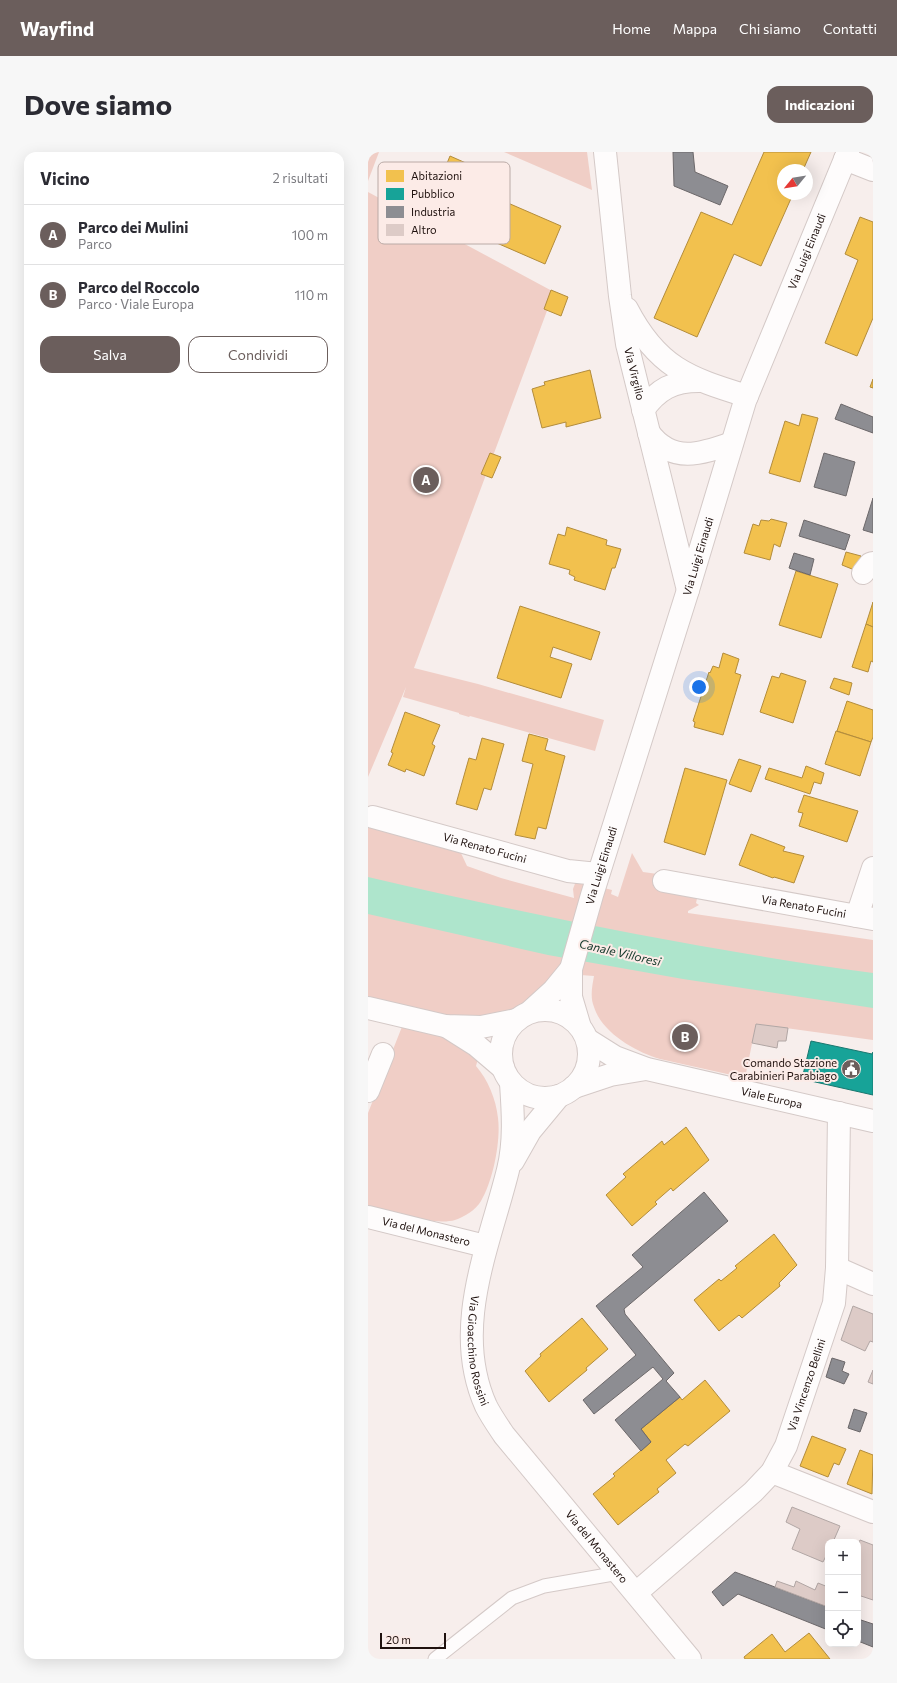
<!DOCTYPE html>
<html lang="it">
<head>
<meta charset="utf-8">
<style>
  body { margin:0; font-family:Commissioner,sans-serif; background:#f7f7f7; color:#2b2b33 }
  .controls { position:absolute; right:12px; bottom:12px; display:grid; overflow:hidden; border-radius:8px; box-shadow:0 4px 16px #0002 }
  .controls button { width:36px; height:36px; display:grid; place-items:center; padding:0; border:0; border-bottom:1px solid #e1e1e2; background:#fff; color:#2b2b33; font:20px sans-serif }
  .compass { position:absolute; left:409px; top:12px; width:36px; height:36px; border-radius:50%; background:#fff; box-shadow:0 4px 16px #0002; rotate:240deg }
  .scale { position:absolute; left:12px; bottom:10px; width:66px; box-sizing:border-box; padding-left:4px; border:2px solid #1f110e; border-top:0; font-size:11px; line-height:14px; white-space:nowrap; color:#1f110e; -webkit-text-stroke:3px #fcebe7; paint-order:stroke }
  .you { position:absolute; left:331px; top:535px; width:14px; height:14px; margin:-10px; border:3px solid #fff; border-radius:50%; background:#1a73e8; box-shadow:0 0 0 6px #1a73e833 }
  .badge { display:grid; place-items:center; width:26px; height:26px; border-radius:50%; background:#6b5e5c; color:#fff; font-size:13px; font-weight:700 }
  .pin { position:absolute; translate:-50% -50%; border:2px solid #fff; box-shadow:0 1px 4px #0006 }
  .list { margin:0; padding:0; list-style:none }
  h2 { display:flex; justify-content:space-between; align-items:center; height:52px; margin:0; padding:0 16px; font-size:17px }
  h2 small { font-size:13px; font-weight:400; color:#7c7c81 }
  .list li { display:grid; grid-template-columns:26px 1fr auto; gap:12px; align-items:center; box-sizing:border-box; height:60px; padding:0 16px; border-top:1px solid #e1e1e2 }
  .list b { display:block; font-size:15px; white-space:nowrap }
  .list p { margin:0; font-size:13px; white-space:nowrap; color:#7c7c81 }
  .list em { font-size:13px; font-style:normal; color:#7c7c81 }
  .actions { display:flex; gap:8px; padding:12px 16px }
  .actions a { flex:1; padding:9px 0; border:1px solid #6b5e5c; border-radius:12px; text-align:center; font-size:14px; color:#6b5e5c }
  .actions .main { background:#6b5e5c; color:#fff }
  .icon { flex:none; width:22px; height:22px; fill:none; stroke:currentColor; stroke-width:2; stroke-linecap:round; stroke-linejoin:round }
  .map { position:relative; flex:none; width:505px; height:1507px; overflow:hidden; border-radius:12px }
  header { display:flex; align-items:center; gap:24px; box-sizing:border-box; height:56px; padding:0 20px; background:#6b5e5c; color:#fff }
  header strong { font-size:19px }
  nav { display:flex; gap:22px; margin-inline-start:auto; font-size:14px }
  .intro { display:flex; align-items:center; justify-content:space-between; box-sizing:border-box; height:96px; padding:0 24px }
  h1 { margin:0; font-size:28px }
  .button { padding:10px 18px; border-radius:12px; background:#6b5e5c; color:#fff; font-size:14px; font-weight:700 }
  main { display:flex; gap:24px; padding:0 24px }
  aside { flex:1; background:#fff; border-radius:12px; box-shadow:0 4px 16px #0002 }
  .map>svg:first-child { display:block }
  .green { fill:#f0cec6 }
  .water { fill:#aee5cc }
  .homes { fill:#f2c14e; stroke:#b38c3b }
  .public { fill:#17a398; stroke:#19776f }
  .industry { fill:#8d8d92; stroke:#6c686a }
  .building { fill:#ddcbc7; stroke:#b1a6a4 }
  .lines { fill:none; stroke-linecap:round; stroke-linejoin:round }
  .service-casing { stroke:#d4c9c7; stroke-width:15 }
  .minor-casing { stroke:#d4c9c7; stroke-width:24 }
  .tertiary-casing { stroke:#d4c9c7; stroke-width:24 }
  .service { stroke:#fefcfc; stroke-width:13 }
  .minor { stroke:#fefcfc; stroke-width:22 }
  .tertiary { stroke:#fefcfc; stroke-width:22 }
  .labels { text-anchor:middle; stroke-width:4; stroke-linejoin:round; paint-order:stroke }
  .street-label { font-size:11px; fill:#1f110e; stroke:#fcebe7 }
  .poi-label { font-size:11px; fill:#1f110e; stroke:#fcebe7; text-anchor:end }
  .water-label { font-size:12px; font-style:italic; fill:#14392b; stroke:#fcebe7 }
  .key { fill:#fcebe7; stroke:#baaaa6; stroke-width:1 }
  .key-label { font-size:11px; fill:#1f110e }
</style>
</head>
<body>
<header>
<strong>Wayfind</strong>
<nav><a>Home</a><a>Mappa</a><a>Chi siamo</a><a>Contatti</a></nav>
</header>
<div class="intro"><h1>Dove siamo</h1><a class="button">Indicazioni</a></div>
<main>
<aside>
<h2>Vicino<small>2 risultati</small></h2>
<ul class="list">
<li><span class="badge">A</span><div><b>Parco dei Mulini</b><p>Parco</p></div><em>100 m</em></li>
<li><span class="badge">B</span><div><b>Parco del Roccolo</b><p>Parco · Viale Europa</p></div><em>110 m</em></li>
</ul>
<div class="actions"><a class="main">Salva</a><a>Condividi</a></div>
</aside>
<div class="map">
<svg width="505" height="1507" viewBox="0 0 505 1507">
  <rect width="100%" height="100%" fill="#f7eeec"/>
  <g class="green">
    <polygon points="0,0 11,0 0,29"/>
    <polygon points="136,0 219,0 224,38"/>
    <polygon points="0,40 186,140 46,516 110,532 236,568 227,599 102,564 101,565 91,562 91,561 35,545 38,535 0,625"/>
    <path d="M0,672L92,699L99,714L133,726L206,746L205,737L208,729L244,738L243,742L250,745L264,701L275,720L333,728L328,751L331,753L320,759V761L505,788V888L388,872L377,926L292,907C268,900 234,881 226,855C222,845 224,835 226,824L199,822L160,869L150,874L117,881L108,914C120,928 128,947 130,966C133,989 125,1029 113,1049C108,1058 96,1065 87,1068C67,1074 21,1060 0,1056V961L39,862L0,852Z"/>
  </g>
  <path class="water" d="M0,725C167,764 335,798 505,821V856L315,827L180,803L0,762Z"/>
  <g class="homes">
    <polygon points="396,0 443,0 435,18 415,18 415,42 425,42 393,114 366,102 329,185 286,166 333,60 364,73"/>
    <polygon points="82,4 141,30 133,48 193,74 177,112 115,85 122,68 66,43"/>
    <polygon points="492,65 505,70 505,166 489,204 457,191 490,108 477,102"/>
    <polygon points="183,138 200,145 193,164 176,157"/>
    <polygon points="222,218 233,266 198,275 198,270 174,276 164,237 177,233 176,230"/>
    <polygon points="505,227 505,236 502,235"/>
    <polygon points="434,262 450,266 432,330 401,321 417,269 431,274"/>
    <polygon points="122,301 133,305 124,326 113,322"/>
    <polygon points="403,367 419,371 412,395 406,392 402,408 376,401 385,372 391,374 393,368 401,369"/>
    <polygon points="199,375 239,388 238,393 253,397 247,416 244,416 237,438 206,428 207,425 201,422 202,418 181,412 190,382 197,384"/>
    <polygon points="478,400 493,404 489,419 474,413"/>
    <polygon points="428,419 470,432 453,486 411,473"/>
    <polygon points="505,450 505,475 498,472"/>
    <polygon points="152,454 232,480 223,508 185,495 182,505 204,512 193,546 129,526"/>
    <polygon points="498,472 505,475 505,510 503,509 500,520 484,515"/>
    <polygon points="355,501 371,507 367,521 373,523 355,583 326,575 327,570 325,569 341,520 342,521 345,514 351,516"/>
    <polygon points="413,521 438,529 425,571 392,560 404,524 411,526"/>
    <polygon points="466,526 484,531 481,543 462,536"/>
    <polygon points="479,549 505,558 505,585 503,590 469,579"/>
    <polygon points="37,560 72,573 64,592 67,594 56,624 38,617 37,620 20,613 25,601 23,600"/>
    <polygon points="468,579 503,590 492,624 457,612"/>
    <polygon points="161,582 180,587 177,598 197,604 178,677 170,675 167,687 147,683 165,612 154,609"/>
    <polygon points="114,586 136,592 123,638 116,636 109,658 88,652 101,606 108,608"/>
    <polygon points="371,607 393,614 383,640 361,632"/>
    <polygon points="438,614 456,621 453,632 446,630 442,642 397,627 401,616 434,626"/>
    <polygon points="317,616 359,628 337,703 296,690"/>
    <polygon points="436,643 490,659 479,690 431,674 435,661 430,660"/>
    <polygon points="383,682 417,695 415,699 436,704 426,731 406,725 405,726 371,713"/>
    <polygon points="318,975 341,1008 305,1039 303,1036 287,1050 289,1052 264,1074 238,1043 258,1025 255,1022 294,989 296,993"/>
    <polygon points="406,1082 429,1113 411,1131 412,1134 374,1166 371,1163 351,1179 326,1148 351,1127 353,1129 369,1116 367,1114"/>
    <polygon points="214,1166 240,1197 218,1216 219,1218 181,1250 157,1219 173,1204 172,1202"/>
    <polygon points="337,1228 362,1259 320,1294 317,1292 298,1308 308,1321 289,1337 291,1340 250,1373 225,1342 247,1324 245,1322 283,1290 273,1277 312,1245 314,1248"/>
    <polygon points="444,1284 478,1297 471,1313 466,1311 460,1325 432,1314"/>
    <polygon points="492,1298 505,1303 504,1342 479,1332"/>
    <polygon points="441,1481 462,1507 377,1507 376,1505 404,1482 417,1500"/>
  </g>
  <polygon class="public" points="443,889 504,902 505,900 505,943 434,927"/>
  <g class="industry">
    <polygon points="305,0 325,0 327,20 360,34 352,53 306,34"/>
    <polygon points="473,252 505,265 505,281 467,267"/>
    <polygon points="456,301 487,310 478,344 446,335"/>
    <polygon points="505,346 505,381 495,378"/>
    <polygon points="436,368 482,383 477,398 431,384"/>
    <polygon points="426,401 446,407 442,423 421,416"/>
    <polygon points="336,1040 360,1069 256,1157 257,1162 306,1221 298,1229 312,1245 273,1277 283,1290 273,1299 247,1268 295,1227 285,1215 226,1262 215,1248 268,1203 228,1154 275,1115 264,1103"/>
    <polygon points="464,1206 477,1210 474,1219 481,1222 476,1232 458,1225"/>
    <polygon points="486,1257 499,1261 492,1280 480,1276"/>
    <polygon points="367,1420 460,1455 460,1478 370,1442 355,1454 344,1440"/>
    <polygon points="490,1467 505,1472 505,1495 490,1489"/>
  </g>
  <g class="building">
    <polygon points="388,872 420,876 418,889 410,889 409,896 384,891"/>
    <polygon points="485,1154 505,1162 505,1190 502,1189 497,1199 473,1188"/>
    <polygon points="505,1218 505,1232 500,1230"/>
    <polygon points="424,1355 472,1374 465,1390 460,1390 460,1400 455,1410 424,1397 432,1377 418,1370"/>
    <polygon points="492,1388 505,1393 505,1448 490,1443 490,1393"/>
    <polygon points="409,1429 426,1435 428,1429 447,1438 450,1431 460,1435 460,1455 407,1435"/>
  </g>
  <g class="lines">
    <defs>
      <polyline id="service" points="67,1507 144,1446 176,1434 251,1421"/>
      <g id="minor">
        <path id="s1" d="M237,0L252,144L259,192L320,438"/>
        <polyline points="477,7 505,18"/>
        <path d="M259,157C289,215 320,226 379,244"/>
        <path d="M275,258C290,237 305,229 331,229"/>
        <path d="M281,281C304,312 333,302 364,291"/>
        <polyline points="495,421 502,412 505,411"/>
        <path id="s2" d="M5,665L200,719L230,722"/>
        <path id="s3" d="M296,729L505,767"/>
        <polyline points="489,764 505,716"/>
        <polyline points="163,859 185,839 203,817"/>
        <path id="s4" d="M211,872L203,845V817L224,743L320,438L377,249L480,0"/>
        <path id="s5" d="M143,931C145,960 147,990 140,1018C121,1095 83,1176 118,1254C123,1264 130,1274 136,1283L322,1507"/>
        <polyline points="0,939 15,902"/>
        <polyline points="145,1009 162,979 191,944"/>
        <path id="s6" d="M0,1065L117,1094"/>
        <polyline points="469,1116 505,1132"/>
        <polyline points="404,1320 505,1360"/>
        <path id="s7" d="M268,1441L385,1340L404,1320L418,1294L466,1151L469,1116L471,961"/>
      </g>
      <g id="tertiary">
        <polyline points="0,856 77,874 113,875 148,868"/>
        <circle cx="177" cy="902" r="44"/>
        <polyline points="78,874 108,893 135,916"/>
        <path id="s8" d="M220,888L247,905L279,917L505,969"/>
        <polyline points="206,935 242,923 278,917"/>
      </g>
    </defs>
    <use href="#service" class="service-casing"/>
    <use href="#minor" class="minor-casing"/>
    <use href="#tertiary" class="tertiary-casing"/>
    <use href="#service" class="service"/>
    <use href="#minor" class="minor"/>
    <use href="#tertiary" class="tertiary"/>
  </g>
  <defs>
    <symbol id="civic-disc" viewBox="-11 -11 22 22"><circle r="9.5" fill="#6b5e5c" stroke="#fcebe7"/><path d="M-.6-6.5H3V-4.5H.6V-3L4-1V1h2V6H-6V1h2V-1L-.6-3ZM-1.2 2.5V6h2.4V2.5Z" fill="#fff"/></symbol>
  </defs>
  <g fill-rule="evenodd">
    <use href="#civic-disc" x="472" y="906" width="22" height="22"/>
  </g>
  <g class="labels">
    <g class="street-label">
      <text dy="4" stroke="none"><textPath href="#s4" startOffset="812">Via Luigi Einaudi</textPath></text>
      <text dy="4" stroke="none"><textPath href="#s1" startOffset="224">Via Virgilio</textPath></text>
      <text dy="4" stroke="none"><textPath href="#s4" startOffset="488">Via Luigi Einaudi</textPath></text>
      <text dy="4" stroke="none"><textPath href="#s2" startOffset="116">Via Renato Fucini</textPath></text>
      <text dy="4" stroke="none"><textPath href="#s4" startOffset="164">Via Luigi Einaudi</textPath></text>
      <text dy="4" stroke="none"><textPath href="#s3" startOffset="142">Via Renato Fucini</textPath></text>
      <text dy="4" stroke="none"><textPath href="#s8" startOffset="194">Viale Europa</textPath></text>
      <text dy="4" stroke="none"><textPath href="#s6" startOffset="60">Via del Monastero</textPath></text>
      <text dy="4" stroke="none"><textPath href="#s5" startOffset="273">Via Gioacchino Rossini</textPath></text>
      <text dy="4" stroke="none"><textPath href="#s7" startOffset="276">Via Vincenzo Bellini</textPath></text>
      <text dy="4" stroke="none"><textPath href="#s5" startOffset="509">Via del Monastero</textPath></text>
    </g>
    <g class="poi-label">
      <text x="469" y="915">Comando Stazione<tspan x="469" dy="13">Carabinieri Parabiago</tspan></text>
    </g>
    <g class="water-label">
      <text transform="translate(252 801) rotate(13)" y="4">Canale Villoresi</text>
    </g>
  </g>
  <rect x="10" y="10" width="132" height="82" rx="6" class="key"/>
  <rect x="18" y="18" width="18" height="12" fill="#f2c14e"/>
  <rect x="18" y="36" width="18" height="12" fill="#17a398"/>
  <rect x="18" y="54" width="18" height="12" fill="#8d8d92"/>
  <rect x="18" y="72" width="18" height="12" fill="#ddcbc7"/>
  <g class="key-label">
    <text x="43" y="28">Abitazioni</text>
    <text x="43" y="46">Pubblico</text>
    <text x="43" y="64">Industria</text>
    <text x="43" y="82">Altro</text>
  </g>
</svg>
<div class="controls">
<button>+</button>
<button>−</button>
<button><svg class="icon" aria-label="locate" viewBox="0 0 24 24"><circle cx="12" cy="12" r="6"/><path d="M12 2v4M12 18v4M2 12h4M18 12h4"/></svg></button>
</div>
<svg class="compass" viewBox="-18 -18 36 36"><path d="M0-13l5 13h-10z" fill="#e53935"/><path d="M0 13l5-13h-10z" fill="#7c7c81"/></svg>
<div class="scale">20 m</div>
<div class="you"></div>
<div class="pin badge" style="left:58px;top:328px">A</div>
<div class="pin badge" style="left:317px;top:885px">B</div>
</div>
</main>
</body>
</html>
